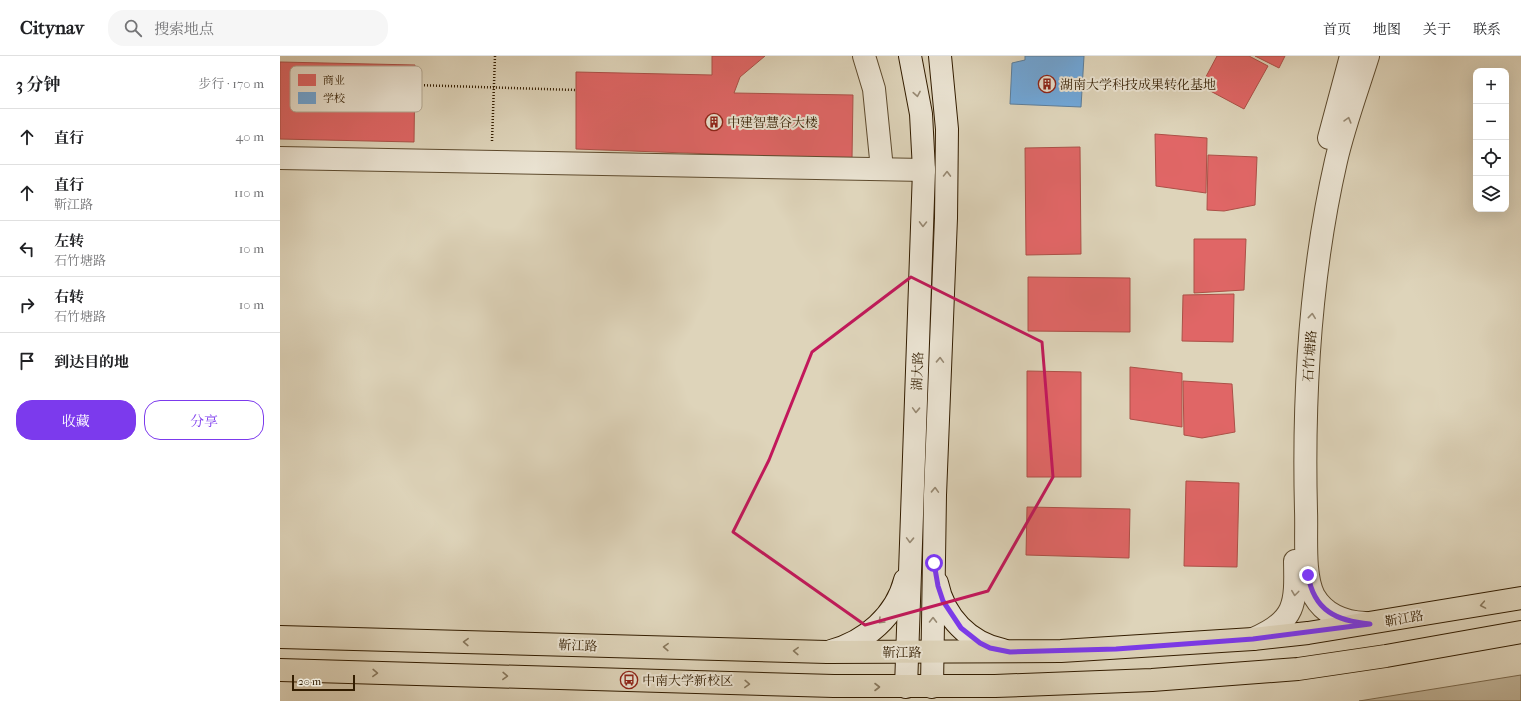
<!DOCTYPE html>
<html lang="zh">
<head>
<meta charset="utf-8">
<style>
  body { margin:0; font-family:"IM FELL French Canon","Noto Serif SC",serif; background:#f6f6f6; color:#202124 }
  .controls { position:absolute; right:12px; top:12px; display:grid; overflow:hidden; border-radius:8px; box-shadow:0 4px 16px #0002 }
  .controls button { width:36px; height:36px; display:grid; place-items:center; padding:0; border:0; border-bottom:1px solid #e0e0e0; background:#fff; color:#202124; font:20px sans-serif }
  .scale { position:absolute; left:12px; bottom:10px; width:63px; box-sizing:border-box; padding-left:4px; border:2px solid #331d00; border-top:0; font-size:11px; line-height:14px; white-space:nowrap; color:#331d00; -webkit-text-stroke:3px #eae3d2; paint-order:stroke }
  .stop { position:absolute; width:12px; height:12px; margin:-9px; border:3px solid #7c3aed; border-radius:50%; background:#fff }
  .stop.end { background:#7c3aed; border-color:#fff; box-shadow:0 1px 4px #0008 }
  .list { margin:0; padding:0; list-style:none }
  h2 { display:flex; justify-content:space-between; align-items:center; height:52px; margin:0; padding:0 16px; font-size:17px }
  h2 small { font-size:13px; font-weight:400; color:#757577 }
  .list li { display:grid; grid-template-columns:26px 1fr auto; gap:12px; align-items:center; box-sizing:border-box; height:56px; padding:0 16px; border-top:1px solid #e0e0e0 }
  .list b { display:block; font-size:15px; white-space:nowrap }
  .list p { margin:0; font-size:13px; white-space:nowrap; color:#757577 }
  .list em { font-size:13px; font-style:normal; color:#757577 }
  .actions { display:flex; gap:8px; padding:12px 16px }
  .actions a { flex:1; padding:9px 0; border:1px solid #7c3aed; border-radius:16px; text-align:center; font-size:14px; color:#7c3aed }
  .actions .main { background:#7c3aed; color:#fff }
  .icon { flex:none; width:22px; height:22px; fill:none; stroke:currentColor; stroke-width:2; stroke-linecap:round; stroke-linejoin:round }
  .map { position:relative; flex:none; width:1241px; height:645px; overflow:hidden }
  header { display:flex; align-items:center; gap:24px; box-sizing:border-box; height:56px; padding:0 20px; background:#fff; border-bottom:1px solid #e0e0e0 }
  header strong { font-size:19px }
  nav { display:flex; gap:22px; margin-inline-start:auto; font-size:14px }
  .search { width:280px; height:36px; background:#f6f6f6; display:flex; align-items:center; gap:10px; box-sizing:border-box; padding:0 14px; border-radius:16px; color:#757577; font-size:15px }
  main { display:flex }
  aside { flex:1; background:#fff }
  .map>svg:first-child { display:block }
  .green { fill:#c1b59a; stroke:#7a694d }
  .shops { fill:#e06666; stroke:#ac5047 }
  .schools { fill:#6fa8dc; stroke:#5d7e9a }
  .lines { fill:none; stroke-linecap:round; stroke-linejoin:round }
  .minor-casing { stroke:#5e4b2e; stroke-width:24 }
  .tertiary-casing { stroke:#5e4b2e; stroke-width:24 }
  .secondary-casing { stroke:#331d00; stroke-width:24 }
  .primary-casing { stroke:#331d00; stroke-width:24 }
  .path { stroke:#331d00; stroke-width:2.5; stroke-dasharray:1 2; stroke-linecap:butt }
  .minor { stroke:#eae3d2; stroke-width:22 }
  .tertiary { stroke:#eae3d2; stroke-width:22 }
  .secondary { stroke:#eae3d2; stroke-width:22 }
  .primary { stroke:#ded4ba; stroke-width:22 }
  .oneway { stroke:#988a74 }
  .oneway2 { stroke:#88785d }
  .route { stroke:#7c3aed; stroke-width:5 }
  .marked { fill:none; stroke:#c2185b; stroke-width:3; stroke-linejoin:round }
  .labels { text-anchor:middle; stroke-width:4; stroke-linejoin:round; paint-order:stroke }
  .poi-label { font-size:13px; fill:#331d00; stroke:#eae3d2; text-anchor:start }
  .street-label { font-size:13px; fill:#331d00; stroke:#eae3d2 }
  .key { fill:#eae3d2; stroke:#b3a893; stroke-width:1 }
  .key-label { font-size:11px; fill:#331d00 }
</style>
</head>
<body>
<header>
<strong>Citynav</strong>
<div class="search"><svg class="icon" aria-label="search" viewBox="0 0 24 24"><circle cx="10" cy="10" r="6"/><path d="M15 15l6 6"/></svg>搜索地点</div>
<nav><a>首页</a><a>地图</a><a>关于</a><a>联系</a></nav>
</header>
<main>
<aside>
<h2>3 分钟<small>步行 · 170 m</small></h2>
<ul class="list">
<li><svg class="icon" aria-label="ahead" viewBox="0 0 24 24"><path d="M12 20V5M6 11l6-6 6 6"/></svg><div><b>直行</b></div><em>40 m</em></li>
<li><svg class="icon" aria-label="ahead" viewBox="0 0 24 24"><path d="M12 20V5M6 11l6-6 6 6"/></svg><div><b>直行</b><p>靳江路</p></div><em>110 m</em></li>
<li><svg class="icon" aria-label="left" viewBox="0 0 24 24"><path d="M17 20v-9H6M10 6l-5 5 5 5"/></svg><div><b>左转</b><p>石竹塘路</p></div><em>10 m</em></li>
<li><svg class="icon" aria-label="right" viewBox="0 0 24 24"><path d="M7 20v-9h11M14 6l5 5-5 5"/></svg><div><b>右转</b><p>石竹塘路</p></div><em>10 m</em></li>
<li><svg class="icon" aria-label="arrive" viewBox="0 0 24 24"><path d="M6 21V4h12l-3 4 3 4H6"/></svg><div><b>到达目的地</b></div></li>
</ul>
<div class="actions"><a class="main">收藏</a><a>分享</a></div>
</aside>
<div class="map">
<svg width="1241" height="645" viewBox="0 0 1241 645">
  <rect width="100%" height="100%" fill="#ded4ba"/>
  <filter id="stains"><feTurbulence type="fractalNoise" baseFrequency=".005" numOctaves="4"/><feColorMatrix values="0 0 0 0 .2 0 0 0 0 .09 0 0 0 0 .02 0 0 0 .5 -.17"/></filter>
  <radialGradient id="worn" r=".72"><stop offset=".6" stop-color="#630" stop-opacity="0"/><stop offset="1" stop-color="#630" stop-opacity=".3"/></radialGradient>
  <polygon class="green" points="1241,619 1241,645 1079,645"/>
  <g class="shops">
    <polygon points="432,0 485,0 460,21 454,37 573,39 572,103 296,93 296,16 432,19"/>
    <polygon points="937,0 969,0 988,10 964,53 921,30"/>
    <polygon points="975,0 1005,0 999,12"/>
    <polygon points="0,6 135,9 134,86 0,83"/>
    <polygon points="875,78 927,82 926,137 876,130"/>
    <polygon points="800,91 801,198 746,199 745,92"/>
    <polygon points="928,99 977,101 975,149 944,155 927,154"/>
    <polygon points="914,183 966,183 964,234 914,237"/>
    <polygon points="748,221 850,222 850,276 748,275"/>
    <polygon points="954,238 953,286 902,285 903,239"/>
    <polygon points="850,311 902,317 902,371 850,363"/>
    <polygon points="747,315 801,316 801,421 747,421"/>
    <polygon points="903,325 952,328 955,376 922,382 904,379"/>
    <polygon points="906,425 959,427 957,511 904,510"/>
    <polygon points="747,451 850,453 849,502 746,499"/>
  </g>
  <polygon class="schools" points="745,0 804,0 801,51 730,48 732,7 745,4"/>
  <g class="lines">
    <defs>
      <g id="minor">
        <polyline points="584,0 594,33 602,113"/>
        <polyline points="0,102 644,114"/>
      </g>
      <g id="tertiary">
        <polyline points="1049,82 1071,0"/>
        <path d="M1085,567C1064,566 1045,559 1034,540C1023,519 1027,479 1026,455C1023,338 1030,219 1056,105C1064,70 1077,35 1088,0"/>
        <path d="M973,583C1016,565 1016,548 1015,505"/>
      </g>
      <g id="secondary">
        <path d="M657,527C664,561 689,587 723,594"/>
        <path d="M551,595C585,586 616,560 625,524"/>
        <polyline points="626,631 644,114 641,58 630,0"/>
        <polyline points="652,631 655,439 666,162 667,73 660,0"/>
      </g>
      <g id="primary">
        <polyline points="0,581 547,596 781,595 973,583 1028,577 1241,542"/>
        <polyline points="0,614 554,630 715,630 872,624 1018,613 1106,600 1241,576"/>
      </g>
    </defs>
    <use href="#minor" class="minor-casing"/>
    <use href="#tertiary" class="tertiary-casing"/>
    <use href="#secondary" class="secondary-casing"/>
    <use href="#primary" class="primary-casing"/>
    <g class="path">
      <polyline points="135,29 296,34"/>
      <polyline points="212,85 215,0"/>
    </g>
    <use href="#minor" class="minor"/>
    <use href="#tertiary" class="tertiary"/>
    <use href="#secondary" class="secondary"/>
    <use href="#primary" class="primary"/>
  </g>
  <defs><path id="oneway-chevron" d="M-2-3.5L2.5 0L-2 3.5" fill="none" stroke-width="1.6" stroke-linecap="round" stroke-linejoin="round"/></defs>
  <g class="oneway">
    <use href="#oneway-chevron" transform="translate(637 38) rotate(80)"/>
    <use href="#oneway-chevron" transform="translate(1068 64) rotate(-74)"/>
    <use href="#oneway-chevron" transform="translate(667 118) rotate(-89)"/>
    <use href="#oneway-chevron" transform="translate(643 168) rotate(91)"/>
    <use href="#oneway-chevron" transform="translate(1032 260) rotate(-84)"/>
    <use href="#oneway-chevron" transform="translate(660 304) rotate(-88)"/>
    <use href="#oneway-chevron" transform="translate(636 354) rotate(92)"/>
    <use href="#oneway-chevron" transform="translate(655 434) rotate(-88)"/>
    <use href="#oneway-chevron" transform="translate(630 484) rotate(92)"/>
    <use href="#oneway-chevron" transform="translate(1015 537) rotate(97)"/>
    <use href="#oneway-chevron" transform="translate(653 564) rotate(-89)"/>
    <use href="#oneway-chevron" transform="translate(601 565) rotate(135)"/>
  </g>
  <g class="oneway2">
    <use href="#oneway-chevron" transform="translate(1203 549) rotate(170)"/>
    <use href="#oneway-chevron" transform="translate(186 586) rotate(-178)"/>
    <use href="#oneway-chevron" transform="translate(386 591) rotate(-178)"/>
    <use href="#oneway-chevron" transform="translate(516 595) rotate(-178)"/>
    <use href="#oneway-chevron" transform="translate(95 617) rotate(2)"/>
    <use href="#oneway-chevron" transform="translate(225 620) rotate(2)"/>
    <use href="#oneway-chevron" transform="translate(467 628) rotate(2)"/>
    <use href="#oneway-chevron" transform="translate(597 631)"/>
  </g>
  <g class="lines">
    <path class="route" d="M654,507L658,530L663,545L681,572L700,587L710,592L730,596L836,593L973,583L1090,568C1057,565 1034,555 1028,519"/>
  </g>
  <path class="marked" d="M631,221L762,286L773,421L708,535L585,569L453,476L489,404L532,296Z"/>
  <defs>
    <symbol id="building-ring" viewBox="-11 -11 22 22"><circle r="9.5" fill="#eae3d2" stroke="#8f2418" stroke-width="1.5"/><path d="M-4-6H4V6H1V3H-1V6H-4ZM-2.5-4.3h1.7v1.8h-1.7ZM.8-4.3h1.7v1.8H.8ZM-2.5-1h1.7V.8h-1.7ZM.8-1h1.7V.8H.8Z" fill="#8f2418"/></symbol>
    <symbol id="bus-ring" viewBox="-11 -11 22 22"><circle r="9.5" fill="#eae3d2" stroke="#8f2418" stroke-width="1.5"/><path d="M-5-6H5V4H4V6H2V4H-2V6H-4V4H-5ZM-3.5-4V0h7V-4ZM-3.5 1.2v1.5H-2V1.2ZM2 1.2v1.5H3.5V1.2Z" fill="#8f2418"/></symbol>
  </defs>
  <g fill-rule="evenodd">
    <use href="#building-ring" x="757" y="18" width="20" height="20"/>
    <use href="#building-ring" x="424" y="56" width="20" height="20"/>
    <use href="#bus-ring" x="339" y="614" width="20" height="20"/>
  </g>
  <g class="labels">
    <g class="poi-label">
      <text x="780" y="33">湖南大学科技成果转化基地</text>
      <text x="447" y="71">中建智慧谷大楼</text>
      <text x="362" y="629">中南大学新校区</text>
    </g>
    <g class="street-label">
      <text transform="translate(1029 300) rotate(-86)" y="5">石竹塘路</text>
      <text transform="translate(637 315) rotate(-88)" y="5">湖大路</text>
      <text transform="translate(1124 562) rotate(-10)" y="5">靳江路</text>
      <text transform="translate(298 589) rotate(2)" y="5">靳江路</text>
      <text x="622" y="601">靳江路</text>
    </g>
  </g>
  <rect x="10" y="10" width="132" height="46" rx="6" class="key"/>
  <rect x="18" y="18" width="18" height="12" fill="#e06666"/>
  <rect x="18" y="36" width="18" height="12" fill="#6fa8dc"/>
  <g class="key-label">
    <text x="43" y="28">商业</text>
    <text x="43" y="46">学校</text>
  </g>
  <rect width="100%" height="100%" filter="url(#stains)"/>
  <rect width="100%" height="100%" fill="url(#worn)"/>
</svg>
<div class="controls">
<button>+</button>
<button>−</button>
<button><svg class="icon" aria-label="locate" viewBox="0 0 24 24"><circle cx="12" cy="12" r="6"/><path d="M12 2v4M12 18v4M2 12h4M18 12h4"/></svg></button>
<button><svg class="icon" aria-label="layers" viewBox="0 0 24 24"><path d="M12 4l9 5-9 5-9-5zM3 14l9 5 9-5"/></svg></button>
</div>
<div class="scale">20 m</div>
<div class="stop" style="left:654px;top:507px"></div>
<div class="stop end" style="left:1028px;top:519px"></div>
</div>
</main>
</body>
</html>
